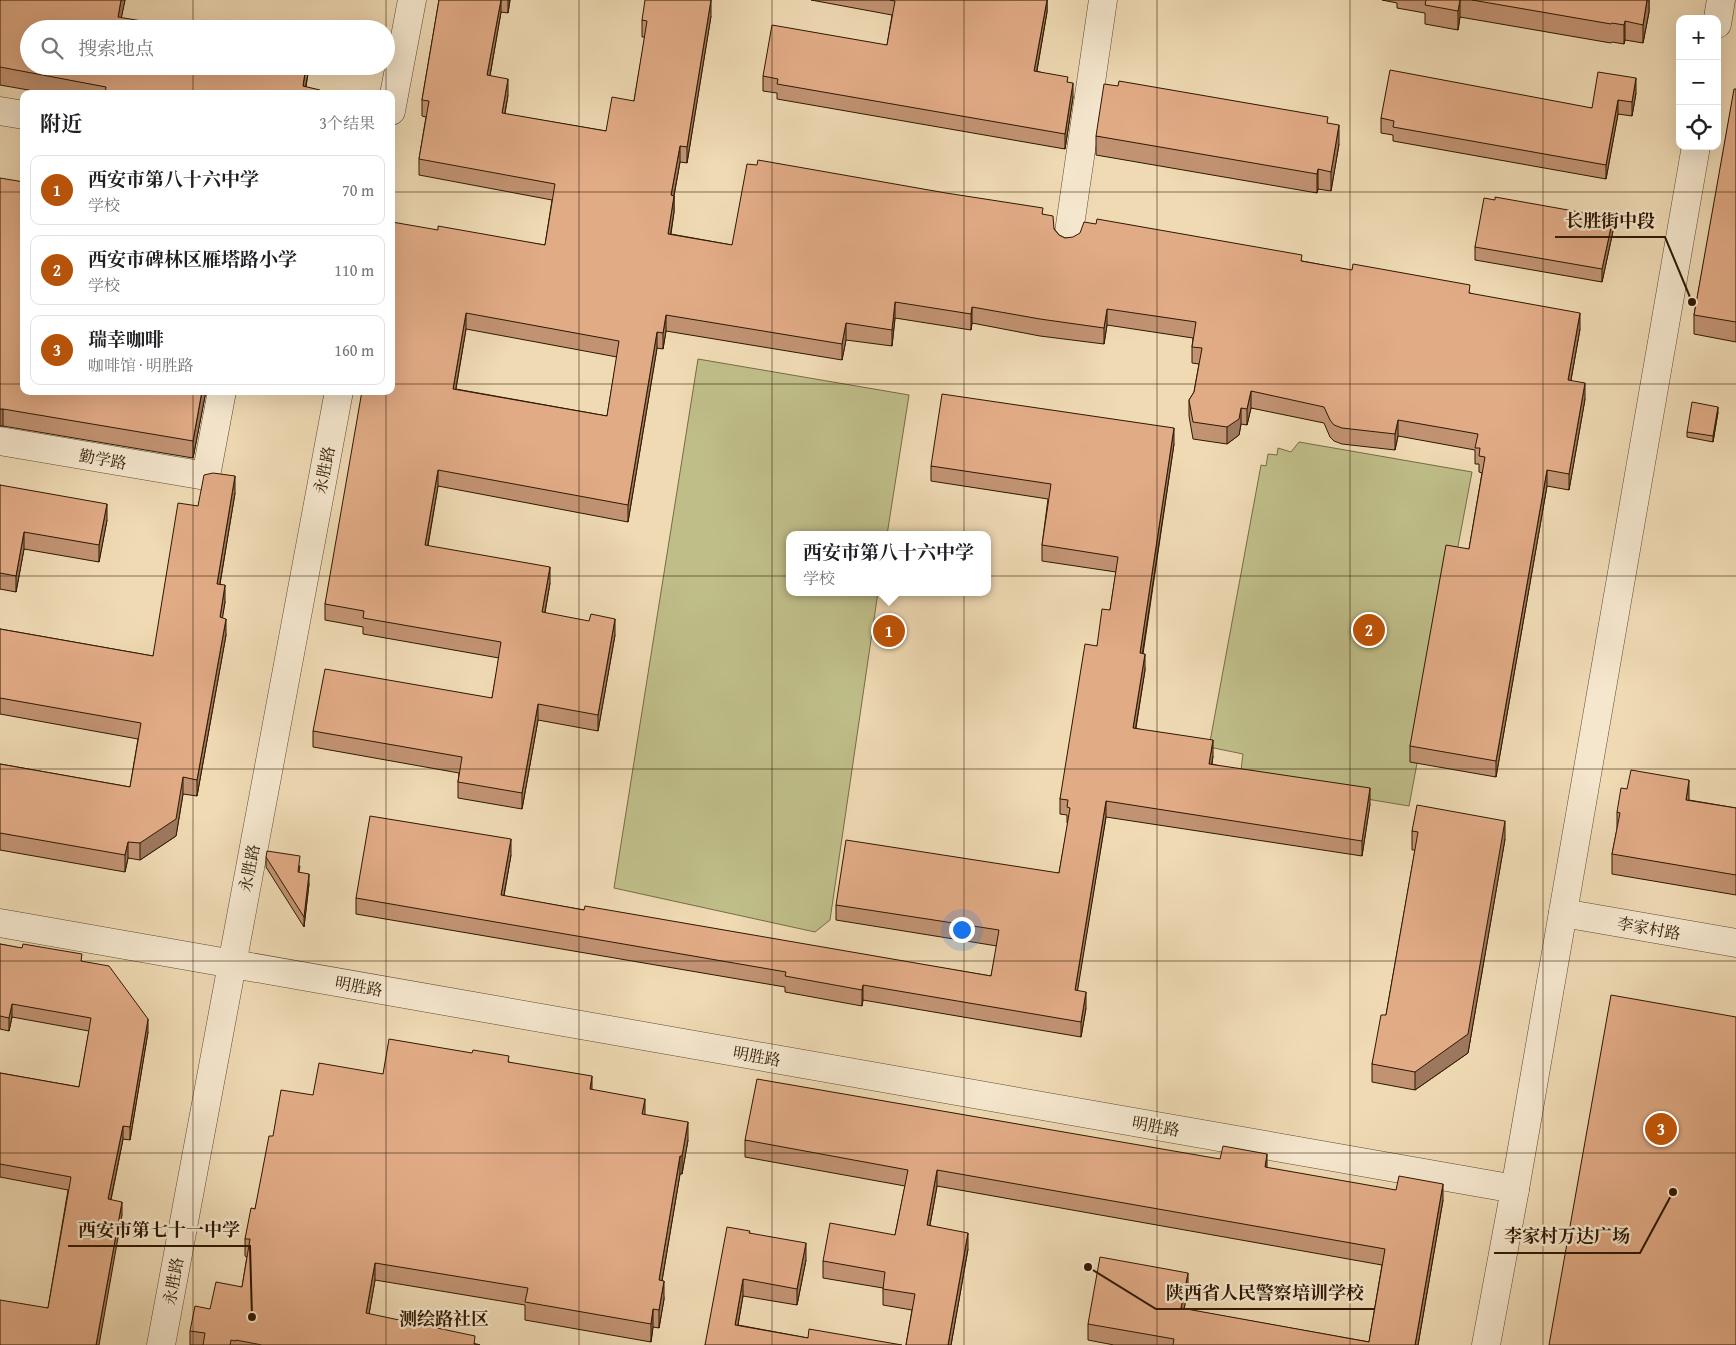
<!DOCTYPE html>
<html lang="zh">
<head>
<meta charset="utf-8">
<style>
  body { margin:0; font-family:"Gentium Book Plus","Noto Serif SC",serif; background:#f2f2f2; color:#202124 }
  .controls { position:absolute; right:15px; top:15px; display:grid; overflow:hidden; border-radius:10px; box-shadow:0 5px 20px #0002 }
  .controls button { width:45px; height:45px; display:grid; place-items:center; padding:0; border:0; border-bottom:1px solid #e0e0e0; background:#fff; color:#202124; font:25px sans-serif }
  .you { position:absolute; left:961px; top:929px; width:18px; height:18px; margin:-12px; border:4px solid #fff; border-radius:50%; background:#1a73e8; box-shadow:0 0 0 8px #1a73e833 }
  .badge { display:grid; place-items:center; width:32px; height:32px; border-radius:50%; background:#b45309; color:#fff; font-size:16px; font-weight:700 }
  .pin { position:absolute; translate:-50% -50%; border:2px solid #fff; box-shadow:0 1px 5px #0006 }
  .popup { position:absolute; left:786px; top:531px; width:205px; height:65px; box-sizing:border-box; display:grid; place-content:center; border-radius:10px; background:#fff; filter:drop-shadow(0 1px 4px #0005); font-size:16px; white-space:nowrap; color:#757577 }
  .popup b { font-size:19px; color:#202124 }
  .popup::after { content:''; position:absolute; left:50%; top:100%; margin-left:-10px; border:10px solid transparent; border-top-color:#fff }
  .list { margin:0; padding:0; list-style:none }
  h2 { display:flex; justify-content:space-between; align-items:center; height:65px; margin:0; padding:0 20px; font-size:21px }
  h2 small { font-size:16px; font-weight:400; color:#757577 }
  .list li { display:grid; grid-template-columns:32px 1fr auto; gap:15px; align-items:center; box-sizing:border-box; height:70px; margin:0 10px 10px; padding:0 10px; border:1px solid #e0e0e0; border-radius:10px }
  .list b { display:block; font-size:19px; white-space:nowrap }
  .list p { margin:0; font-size:16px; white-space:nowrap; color:#757577 }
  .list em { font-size:16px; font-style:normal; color:#757577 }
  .icon { flex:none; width:28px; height:28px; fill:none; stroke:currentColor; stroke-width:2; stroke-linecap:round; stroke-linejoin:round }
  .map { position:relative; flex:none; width:1736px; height:1345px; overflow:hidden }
  .search { position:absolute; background:#fff; box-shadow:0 5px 20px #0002; left:20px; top:20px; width:375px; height:55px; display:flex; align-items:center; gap:12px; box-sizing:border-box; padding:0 18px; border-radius:28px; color:#757577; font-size:19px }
  .panel { position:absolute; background:#fff; box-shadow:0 5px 20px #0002; left:20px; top:90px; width:375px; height:305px; border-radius:10px }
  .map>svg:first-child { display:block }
  .green { fill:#bfbe89; stroke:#766b45 }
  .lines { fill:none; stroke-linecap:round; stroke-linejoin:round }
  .minor-casing { stroke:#5e482e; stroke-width:29 }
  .minor { stroke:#f5e7ce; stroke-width:28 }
  .wall { fill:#c29373; stroke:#2e1801; fill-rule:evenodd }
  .shaded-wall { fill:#9e785e; stroke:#2e1801 }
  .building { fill:#e1ab86; stroke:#2e1801; fill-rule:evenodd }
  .grid { fill:none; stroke:#2e1801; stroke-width:1; stroke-opacity:0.55 }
  .labels { text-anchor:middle; stroke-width:4.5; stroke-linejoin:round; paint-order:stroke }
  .street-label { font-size:16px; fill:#2e1801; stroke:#f5e7ce }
  .neighbourhood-label { font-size:18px; font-weight:bold; fill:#2e1801; stroke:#f5e7ce }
  .leader { fill:none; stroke:#2e1801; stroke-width:2 }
  .callout-dot { fill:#2e1801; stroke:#f5e7ce; stroke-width:2 }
  .callout-label { font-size:18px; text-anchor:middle; font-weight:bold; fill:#2e1801; stroke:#f5e7ce; stroke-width:4.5; stroke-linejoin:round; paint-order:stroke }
</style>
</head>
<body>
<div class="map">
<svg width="1736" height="1345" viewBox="0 0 1736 1345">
  <rect width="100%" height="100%" fill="#efdab4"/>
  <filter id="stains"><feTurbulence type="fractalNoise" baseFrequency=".004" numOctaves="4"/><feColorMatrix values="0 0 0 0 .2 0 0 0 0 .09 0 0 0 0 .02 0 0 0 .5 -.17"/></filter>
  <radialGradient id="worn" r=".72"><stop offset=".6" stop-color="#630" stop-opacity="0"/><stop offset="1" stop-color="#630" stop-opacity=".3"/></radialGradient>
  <g class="green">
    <polygon points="698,359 909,395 887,535 790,535 790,592 878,592 830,920 815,932 614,888"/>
    <polygon points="1299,442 1472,472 1409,806 1240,778 1243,754 1209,747 1261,465 1266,466 1268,454 1277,455 1278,448 1291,452"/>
  </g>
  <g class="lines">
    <defs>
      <g id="minor">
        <polyline points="1717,24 1721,0"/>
        <polyline points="0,111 24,115"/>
        <polyline points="391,111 412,0"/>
        <polyline points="1068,239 1103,0"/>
        <polyline points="0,441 206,476 222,391"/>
        <polyline points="1563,913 1736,943"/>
        <polyline points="0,923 1515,1189"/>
        <polyline points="161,1345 339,391"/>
        <polyline points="1486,1345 1515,1189 1696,146"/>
      </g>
    </defs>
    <use href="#minor" class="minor-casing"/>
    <use href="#minor" class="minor"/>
  </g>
  <g class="wall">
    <polygon points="0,0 125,0 121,18 148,24 309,66 306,87 320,94 51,94 0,85"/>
    <path d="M439,0H510L508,13L501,12L490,76L508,95L505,114L606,131L634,101L645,37H642V20L711,16L687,163L680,162L674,196V212L671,234L732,245L1043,214L1059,235L1065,238L1302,261L1470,293L1580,329L1571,380L1585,399L1569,490L1547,486L1496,777L1410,762V746L1469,549L1482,473L1479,472V464H1475V450L1398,436L1395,450L1342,444L1334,441L1330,437L1324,423L1251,408L1247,425L1241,424L1239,435L1227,444L1193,439L1189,416V400L1194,392L1199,364L1192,363V347L1193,338L1107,325L1104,344L1040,336L972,323L971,330L895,318L892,346L846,340L842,360L666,331L663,349L657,348L628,522L438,486L428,546L550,583L545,613L615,635L598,731L538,720L522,809L458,798V782L459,773L313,747V731L492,698L499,658L363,634V627L325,620V604L438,230L545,245L552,200L419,175V159L426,117L422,116V100ZM466,329L617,357L607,416L456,389Z"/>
    <polygon points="811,0 1047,0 1047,12 1037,71 1068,82 1073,97 1065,149 777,99 777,93 763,91 763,76 887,45 892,15"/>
    <polygon points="1382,0 1649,0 1649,12 1643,43 1625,40 1624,44 1612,42 1611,43 1460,17 1458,30 1425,24 1425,13 1397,8 1397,3"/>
    <polygon points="1736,89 1736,342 1694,334 1694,315"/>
    <polygon points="1636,93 1632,116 1618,114 1606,179 1393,141 1393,135 1381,133 1381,118 1592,108"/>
    <polygon points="1096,136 1339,144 1331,191 1318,189 1317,193 1096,155"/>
    <polygon points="24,182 24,391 206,391 193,458 3,426 0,426"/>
    <polygon points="1495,200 1613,231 1602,282 1475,260 1475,247"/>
    <polygon points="1718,412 1713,442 1687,437 1687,432"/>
    <polygon points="1174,444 1143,654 1145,670 1136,728 1213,756 1212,764 1370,804 1362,856 1106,817 1077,991 1086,1008 1081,1037 863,1000 862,1006 785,992 785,987 356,914 356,898 511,855 504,896 584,910 991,976 997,946 836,920 836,905 1059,873 1068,823 1067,823 1067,815 1060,814 1060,799 1097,646 1110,610 1116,572 1042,561 1042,545 1048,499 931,481 931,466"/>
    <polygon points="0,485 107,520 99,562 24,549 16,592 0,589"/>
    <polygon points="235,493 220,584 225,602 222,618 226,635 197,796 183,794 176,836 140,860 128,858 125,872 0,850 0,764 130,787 138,739 0,714 0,629 153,656 198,506"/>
    <polygon points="1689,800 1736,808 1736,895 1612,874 1612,854 1617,829 1617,812"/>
    <polygon points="1412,831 1505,839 1468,1053 1415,1090 1372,1082 1372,1064 1386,1015 1415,850 1412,850"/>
    <polygon points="266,857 300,866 299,872 309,884 304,927 266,867"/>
    <polygon points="0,944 82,961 148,1032 130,1140 123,1139 111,1200 122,1215 48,1308 68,1190 0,1177 0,1073 79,1087 89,1031 12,1017 9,1031 0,1029"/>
    <polygon points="509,1062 592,1090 645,1115 688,1140 682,1174 680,1174 662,1281 664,1299 659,1328 653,1327 651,1342 525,1320 525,1305 375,1280 369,1314 480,1345 190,1345 190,1331 210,1309 242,1287 247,1257 245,1256 245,1239 255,1209 273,1136 313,1095 383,1074"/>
    <polygon points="745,1140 1267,1168 1443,1200 1418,1345 1114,1345 1088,1340 1088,1324 1188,1289 1184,1309 1369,1342 1382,1265 937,1186 930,1225 968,1249 951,1345 906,1345 912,1310 883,1305 883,1288 823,1278 823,1261 895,1235 905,1186 745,1157"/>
    <polygon points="750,1233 806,1260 797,1305 743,1296 738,1325 808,1338 705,1345"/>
  </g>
  <g class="shaded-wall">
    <polygon points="121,0 125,0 119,29 118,17"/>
    <polygon points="501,0 501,12 487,92 487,75"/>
    <polygon points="508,0 510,0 508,13"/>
    <polygon points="711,0 711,16 687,163 687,147"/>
    <polygon points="1047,0 1047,12 1034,86 1034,71"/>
    <polygon points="1460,0 1460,17 1458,30 1458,11"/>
    <polygon points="1647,0 1649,0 1649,12 1643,43 1643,25"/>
    <polygon points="1625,21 1625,40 1624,44 1624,25"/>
    <polygon points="306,66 309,66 309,69 304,94 303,86"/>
    <polygon points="1636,78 1636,93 1632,116 1632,102"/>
    <polygon points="508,79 508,95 502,129 502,113"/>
    <polygon points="1073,83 1073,97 1065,149 1065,134"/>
    <polygon points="1618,100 1618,114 1606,179 1606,165"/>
    <polygon points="1339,125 1339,144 1331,191 1331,172"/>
    <polygon points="680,146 680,162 671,211 671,195"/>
    <polygon points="1318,169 1318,189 1317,193 1317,174"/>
    <polygon points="674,196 674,212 668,250 668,234"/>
    <polygon points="1613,218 1613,231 1602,282 1602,269"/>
    <polygon points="895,302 895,318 892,346 892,330"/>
    <polygon points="972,307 972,323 971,330 971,314"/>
    <polygon points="1107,309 1107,325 1104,344 1104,328"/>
    <polygon points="466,313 466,329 453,405 453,389"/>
    <polygon points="1580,313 1580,329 1568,396 1568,380"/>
    <polygon points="666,315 666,331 663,349 663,333"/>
    <polygon points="846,323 846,340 842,360 842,344"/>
    <polygon points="657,332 657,348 628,522 628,505"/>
    <polygon points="1585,383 1585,399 1569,490 1569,474"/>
    <polygon points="202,391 206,391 193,458 193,441"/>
    <polygon points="1251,391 1251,408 1247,425 1247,409"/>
    <polygon points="1718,407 1718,412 1713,442 1713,436"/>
    <polygon points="1241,408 1241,424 1239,435 1227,444 1227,427"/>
    <rect x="0" y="409" width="3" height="17"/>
    <polygon points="1398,420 1398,436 1395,450 1395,434"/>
    <polygon points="1174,428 1174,444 1140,669 1140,653"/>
    <polygon points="438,470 438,486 425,561 425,545"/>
    <polygon points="1547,470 1547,486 1496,777 1496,761"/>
    <polygon points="235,476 235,493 217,601 217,584"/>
    <polygon points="107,504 107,520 99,562 99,545"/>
    <polygon points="24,532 24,549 16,592 16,576"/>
    <polygon points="550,567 550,583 542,628 542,612"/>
    <polygon points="225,585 225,602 220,634 220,617"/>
    <polygon points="226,619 226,635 197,796 197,780"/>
    <polygon points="615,619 615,635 598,731 598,715"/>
    <polygon points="1145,654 1145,670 1133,744 1133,728"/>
    <polygon points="538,704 538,720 522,809 522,793"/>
    <polygon points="1213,740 1213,756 1209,779 1209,764"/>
    <polygon points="183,777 183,794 176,836 140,860 140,843"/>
    <polygon points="1689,780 1689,799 1686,819 1686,800"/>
    <polygon points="1370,788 1370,804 1362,856 1362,841"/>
    <polygon points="1106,801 1106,817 1075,1006 1075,990"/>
    <polygon points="1505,821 1505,839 1468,1053 1415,1090 1415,1072"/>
    <polygon points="511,839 511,855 501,911 501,895"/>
    <polygon points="128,842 128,858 125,872 125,855"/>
    <polygon points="309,874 309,884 304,927 304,917"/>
    <polygon points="863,985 863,1000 862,1006 862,990"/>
    <polygon points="1086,992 1086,1008 1081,1037 1081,1022"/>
    <polygon points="12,1004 12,1017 9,1031 9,1018"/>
    <polygon points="148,1019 148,1032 130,1140 130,1127"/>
    <polygon points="592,1076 592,1094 590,1089"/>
    <polygon points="645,1099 645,1117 642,1114"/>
    <polygon points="688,1122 688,1140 682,1174 682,1156"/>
    <polygon points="123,1126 123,1139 108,1213 108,1199"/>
    <polygon points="1267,1154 1267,1170 1265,1167"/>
    <polygon points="680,1156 680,1174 659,1298 659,1280"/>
    <polygon points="937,1170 937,1186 927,1241 927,1225"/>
    <polygon points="1443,1184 1443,1200 1418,1345 1415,1345"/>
    <polygon points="122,1202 122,1215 99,1345 96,1345"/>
    <polygon points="968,1233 968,1249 951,1345 948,1345"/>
    <polygon points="806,1243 806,1260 797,1305 797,1289"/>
    <polygon points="375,1263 375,1280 366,1331 366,1313"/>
    <polygon points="1188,1273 1188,1289 1181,1325 1181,1308"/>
    <polygon points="743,1279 743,1296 735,1341 735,1325"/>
    <polygon points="664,1281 664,1299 659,1328 659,1310"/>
    <polygon points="653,1309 653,1327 651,1342 651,1324"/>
  </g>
  <g class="building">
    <polygon points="0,0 121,0 118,17 148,22 147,24 176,29 29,29 29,66 306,66 303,86 320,90 319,94 105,94 106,87 0,67"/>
    <path d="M439,0H501L487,75L508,79L502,113L606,131L612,97L634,101L647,21L642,20L645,0H711L687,147L680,146L671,195L674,196L668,234L732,245L747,164L757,165L758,160L946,193L1043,208L1042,214L1053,216L1054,229L1059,235L1065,238L1073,237L1080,233L1084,222L1096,224L1097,219L1302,255L1301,261L1352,270L1353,264L1470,285L1469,293L1580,313L1568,380L1585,383L1569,474L1547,470L1496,761L1410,746L1446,545L1469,549L1485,457L1479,456L1480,448H1475L1478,434L1398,420L1395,434L1342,428L1334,425L1330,420L1324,407L1251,391L1247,409L1241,408L1239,419L1227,427L1193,422L1189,400L1194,392L1202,348L1192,347L1196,322L1107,309L1104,328L1040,319L972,307L971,314L895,302L892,330L846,323L842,344L666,315L663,333L657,332L628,505L438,470L425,545L550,567L542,612L589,621L591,614L615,619L598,715L538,704L522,793L458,782L462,757L313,731L325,669L492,698L501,642L363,618L364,611L325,604L362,391H391V228L392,222L438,230V226L545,245L555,184L419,159L429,101L422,100ZM466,313L619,341L607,416L453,389Z"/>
    <polygon points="890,0 1047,0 1034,71 1068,77 1067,82 1073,83 1065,134 777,84 778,79 763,76 772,25 887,45 895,1"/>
    <polygon points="1426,0 1460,0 1458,11 1425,5"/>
    <polygon points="1472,0 1647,0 1643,25 1625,21 1624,25 1612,23 1611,24"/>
    <polygon points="1390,70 1592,108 1598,72 1636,78 1632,102 1618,100 1606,165 1393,127 1394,121 1381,118"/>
    <polygon points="1119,81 1328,117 1327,123 1339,125 1331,172 1318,169 1317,174 1096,136 1104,84 1118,86"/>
    <polygon points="1734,89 1736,89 1736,322 1694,315"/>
    <polygon points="0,178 24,182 24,391 202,391 193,441 3,409 0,409"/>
    <polygon points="1495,197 1613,218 1602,269 1475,247 1484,198 1495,200"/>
    <polygon points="942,394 1174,428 1140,653 1145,654 1133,728 1213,740 1209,764 1370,788 1362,841 1106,801 1075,990 1086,992 1081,1022 863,985 862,990 785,976 786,972 356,898 370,816 511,839 501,895 584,910 585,906 991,976 999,930 836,905 846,840 1059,873 1070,808 1067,807 1068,800 1060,799 1085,644 1097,646 1102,609 1110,610 1118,557 1042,545 1051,484 931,466"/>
    <polygon points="1692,402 1718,407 1713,436 1687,432"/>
    <polygon points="213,473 235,476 217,584 225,585 220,617 226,619 197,780 183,777 176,819 140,843 128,842 125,855 0,833 0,764 130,787 141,723 0,698 0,629 153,656 178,503 198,506 204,475"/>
    <polygon points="0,485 107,504 99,545 24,532 16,576 0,573"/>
    <polygon points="1631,770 1689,780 1686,800 1736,808 1736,875 1612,854 1620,813 1617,812 1621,788 1627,789"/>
    <polygon points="1417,805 1505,821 1468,1034 1415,1072 1372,1064 1381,1015 1386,1015 1418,832 1412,831"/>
    <polygon points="267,851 300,856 298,872 309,874 304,917 266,857"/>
    <polygon points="0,944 22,948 23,944 82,954 81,961 109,966 148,1019 130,1127 123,1126 108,1199 122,1202 96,1345 0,1345 0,1300 48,1308 71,1177 0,1164 0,1073 79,1087 91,1018 12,1004 9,1018 0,1016"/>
    <polygon points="1611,995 1736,1017 1736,1345 1549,1345"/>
    <polygon points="389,1039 472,1053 473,1050 509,1056 508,1062 592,1076 590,1089 645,1099 642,1114 688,1122 682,1156 680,1156 659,1280 664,1281 659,1310 653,1309 651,1324 525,1302 528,1288 375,1263 366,1313 475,1336 474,1344 480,1345 262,1345 236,1340 236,1341 231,1340 230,1345 203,1345 205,1333 190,1331 195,1306 210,1309 216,1282 242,1287 250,1239 245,1239 251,1208 255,1209 269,1136 273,1136 281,1090 313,1095 319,1063 383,1074"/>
    <polygon points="757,1079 1220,1159 1223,1146 1267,1154 1265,1167 1396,1190 1399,1176 1443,1184 1415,1345 1173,1345 1174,1339 1088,1324 1100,1257 1188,1273 1181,1308 1369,1342 1385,1249 937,1170 927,1225 968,1233 948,1345 906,1345 915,1294 883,1289 885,1272 823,1261 830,1223 895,1235 908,1170 745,1140"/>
    <polygon points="727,1227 750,1231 749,1233 806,1243 797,1289 743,1279 735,1325 808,1338 809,1329 902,1345 705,1345"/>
  </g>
  <path class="grid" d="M193,0V29M386,0V29M579,0V1345M772,0V1345M964,0V1345M1157,0V1345M1350,0V1345M1543,0V1345M193,66V94M386,66V94M0,192H24M391,192H1736M0,384H24M391,384H1736M193,391V1345M386,391V1345M0,576H1736M0,769H1736M0,961H1736M0,1153H1736"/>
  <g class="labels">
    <g class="street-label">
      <text transform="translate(103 459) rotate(10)" y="6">勤学路</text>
      <text transform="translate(324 470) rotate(-79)" y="6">永胜路</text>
      <text transform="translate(249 868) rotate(-79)" y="6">永胜路</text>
      <text transform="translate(1649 928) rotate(10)" y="6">李家村路</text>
      <text transform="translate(359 986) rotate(10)" y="6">明胜路</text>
      <text transform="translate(757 1056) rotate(10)" y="6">明胜路</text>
      <text transform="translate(1156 1126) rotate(10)" y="6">明胜路</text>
      <text transform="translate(173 1281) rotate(-80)" y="6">永胜路</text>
    </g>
    <g class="neighbourhood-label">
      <text x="444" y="1325">测绘路社区</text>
    </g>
  </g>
  <path class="leader" d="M1692 302L1665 237H1555M252 1317L250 1246H68M1673 1192L1640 1253H1494M1088 1267L1156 1309H1374"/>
  <g class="callout-dot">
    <circle cx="1692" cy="302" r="5"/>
    <circle cx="252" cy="1317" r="5"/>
    <circle cx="1673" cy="1192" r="5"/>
    <circle cx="1088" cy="1267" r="5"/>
  </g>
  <g class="callout-label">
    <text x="1610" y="227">长胜街中段</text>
    <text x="159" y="1236">西安市第七十一中学</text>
    <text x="1567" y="1242">李家村万达广场</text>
    <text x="1265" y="1299">陕西省人民警察培训学校</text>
  </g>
  <rect width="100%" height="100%" filter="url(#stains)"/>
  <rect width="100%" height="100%" fill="url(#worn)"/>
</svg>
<div class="controls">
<button>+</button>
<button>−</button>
<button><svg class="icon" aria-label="locate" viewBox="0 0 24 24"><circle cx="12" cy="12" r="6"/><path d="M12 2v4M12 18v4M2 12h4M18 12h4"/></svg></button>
</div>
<div class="you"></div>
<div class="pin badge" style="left:889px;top:631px">1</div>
<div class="popup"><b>西安市第八十六中学</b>学校</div>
<div class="pin badge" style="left:1369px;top:630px">2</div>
<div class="pin badge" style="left:1661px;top:1129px">3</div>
<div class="search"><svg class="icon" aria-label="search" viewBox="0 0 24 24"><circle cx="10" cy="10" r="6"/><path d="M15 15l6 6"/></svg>搜索地点</div>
<section class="panel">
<h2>附近<small>3个结果</small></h2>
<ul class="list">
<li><span class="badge">1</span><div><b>西安市第八十六中学</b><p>学校</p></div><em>70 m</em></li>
<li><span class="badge">2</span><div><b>西安市碑林区雁塔路小学</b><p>学校</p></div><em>110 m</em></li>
<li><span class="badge">3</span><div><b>瑞幸咖啡</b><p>咖啡馆 · 明胜路</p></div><em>160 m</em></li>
</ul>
</section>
</div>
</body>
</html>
